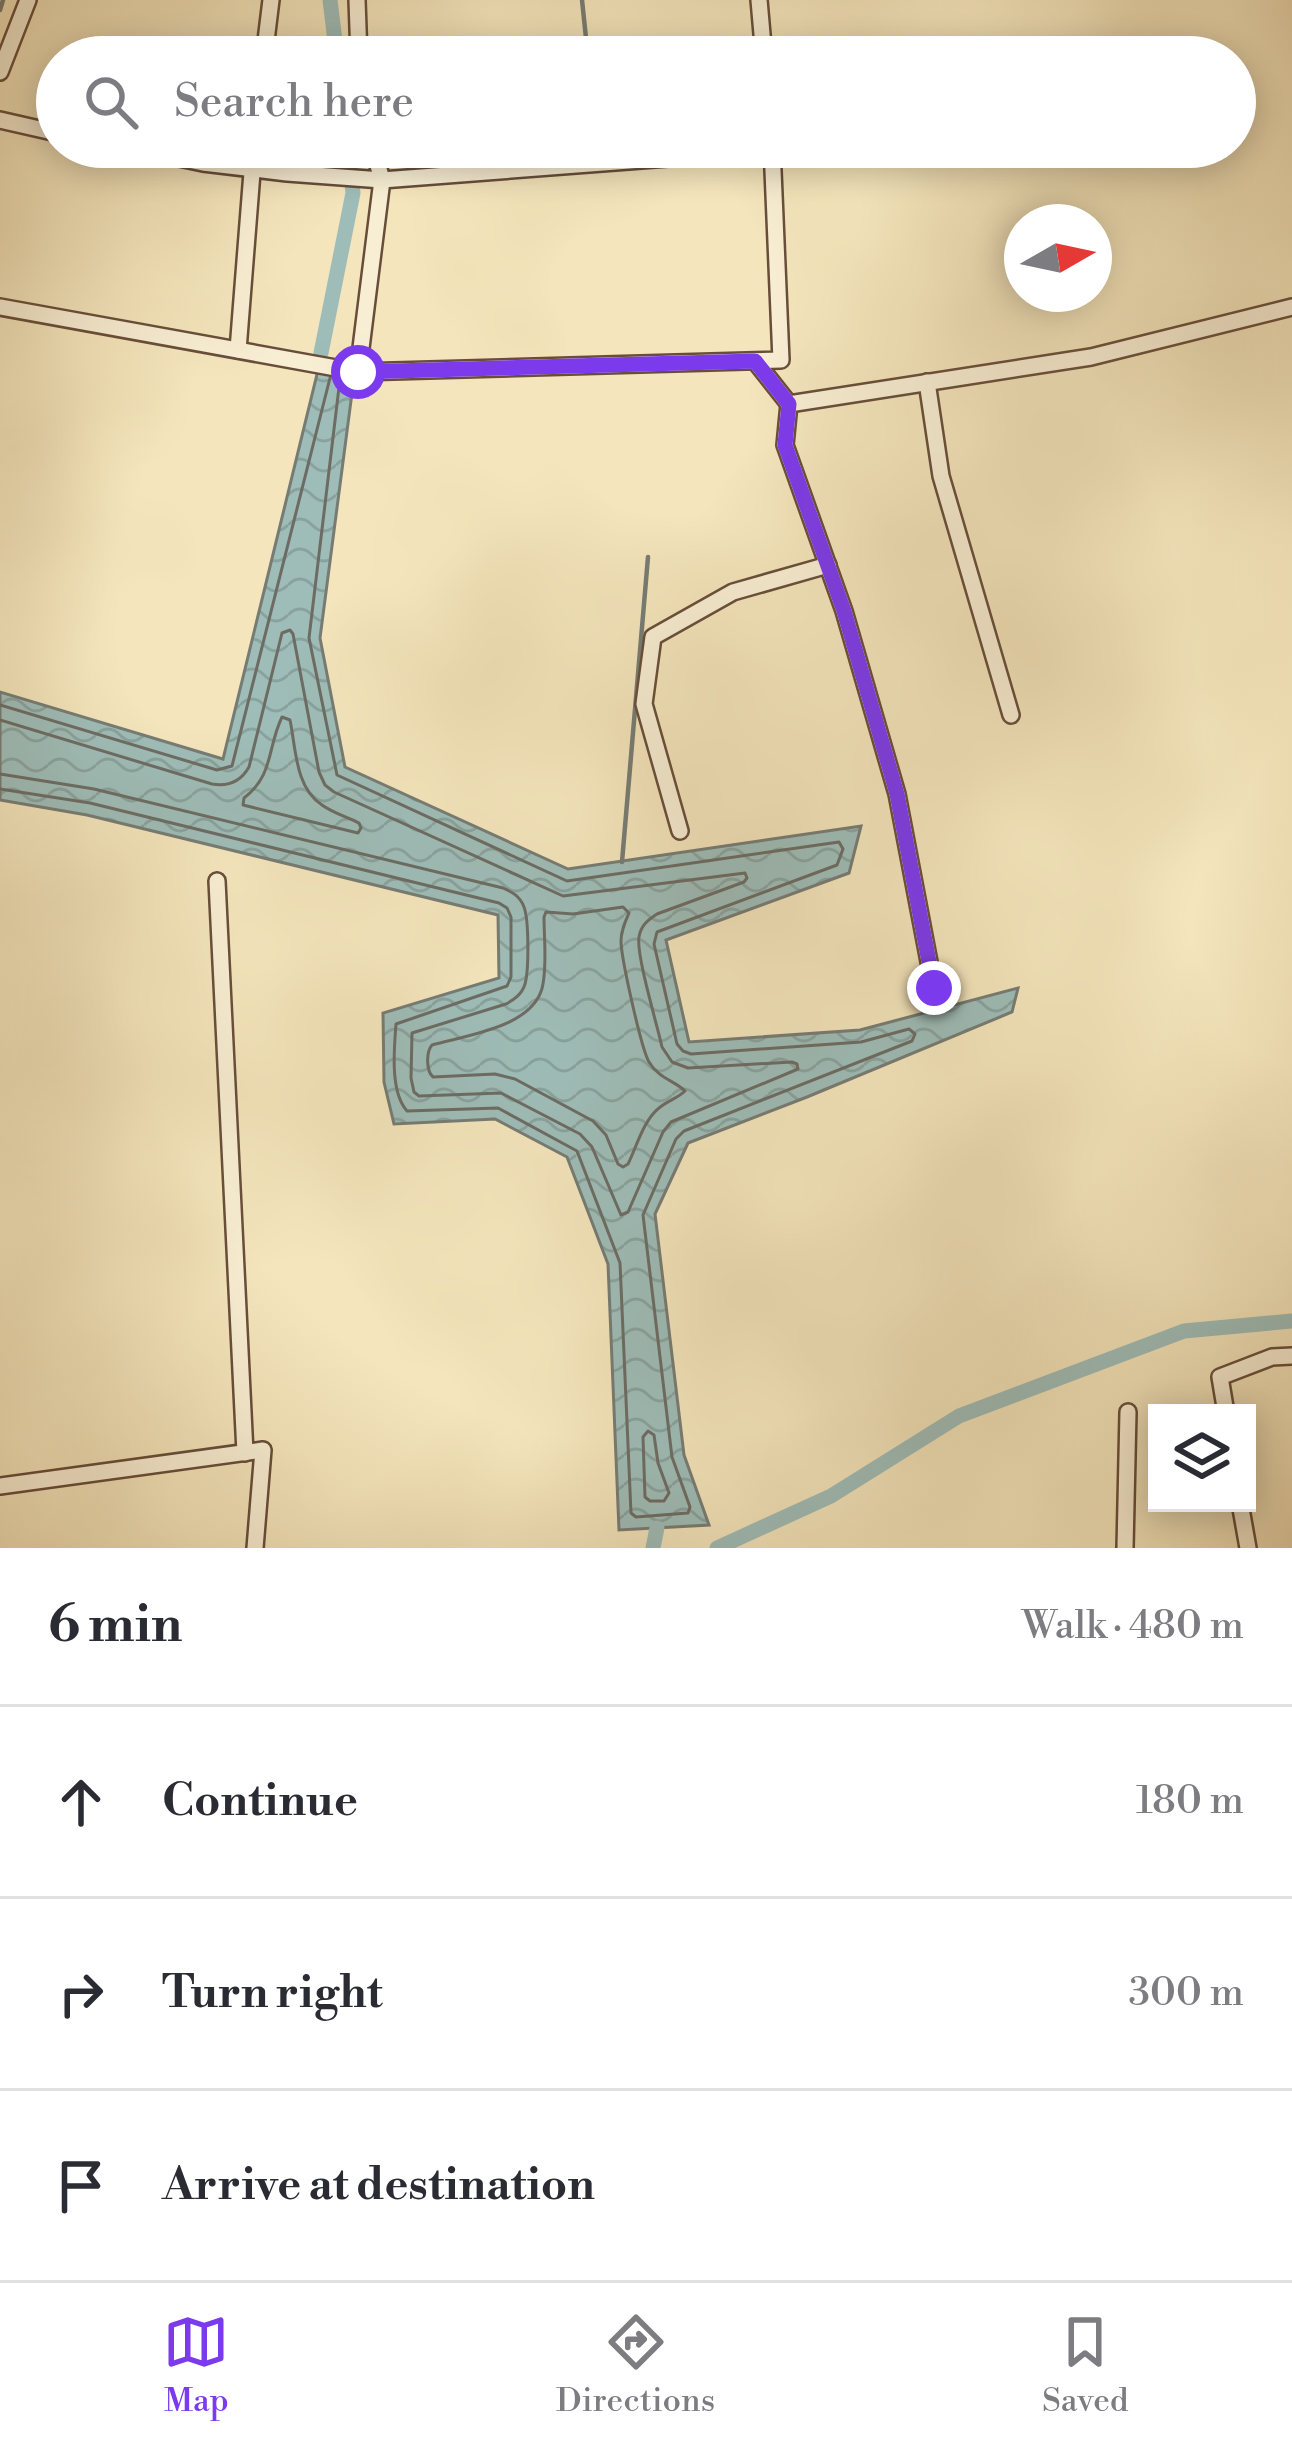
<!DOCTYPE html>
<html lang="en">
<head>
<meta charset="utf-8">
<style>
  body { margin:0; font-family:"Libre Bodoni",serif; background:#f2f2f3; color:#2b2b33 }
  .controls { position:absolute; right:36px; bottom:36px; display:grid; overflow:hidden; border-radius:0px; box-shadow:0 6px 30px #0003 }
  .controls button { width:108px; height:108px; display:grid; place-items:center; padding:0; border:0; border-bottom:3px solid #e1e1e2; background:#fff; color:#2b2b33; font:60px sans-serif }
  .compass { position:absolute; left:1004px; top:204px; width:108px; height:108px; border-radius:50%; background:#fff; box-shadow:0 6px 30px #0003; rotate:81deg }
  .stop { position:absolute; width:36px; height:36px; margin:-27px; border:9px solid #7c3aed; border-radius:50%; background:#fff }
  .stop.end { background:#7c3aed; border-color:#fff; box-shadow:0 3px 12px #0008 }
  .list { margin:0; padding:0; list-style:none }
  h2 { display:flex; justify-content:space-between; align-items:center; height:156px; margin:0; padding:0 48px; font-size:51px }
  h2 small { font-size:39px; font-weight:400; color:#7c7c81 }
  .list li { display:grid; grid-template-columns:78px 1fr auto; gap:36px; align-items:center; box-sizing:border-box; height:192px; padding:0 48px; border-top:3px solid #e1e1e2 }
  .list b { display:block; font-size:45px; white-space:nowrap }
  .list em { font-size:39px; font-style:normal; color:#7c7c81 }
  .icon { flex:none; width:66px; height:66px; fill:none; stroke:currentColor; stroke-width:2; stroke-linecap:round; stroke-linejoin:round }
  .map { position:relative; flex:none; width:1292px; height:1548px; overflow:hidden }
  .search { position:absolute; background:#fff; box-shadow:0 6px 30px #0003; left:36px; right:36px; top:36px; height:132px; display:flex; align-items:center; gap:30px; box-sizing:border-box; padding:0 42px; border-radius:66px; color:#7c7c81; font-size:45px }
  .sheet { height:732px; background:#fff }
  nav { display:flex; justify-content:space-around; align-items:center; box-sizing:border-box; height:168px; border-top:3px solid #e1e1e2; background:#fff; font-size:33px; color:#7c7c81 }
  nav a { display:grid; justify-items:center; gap:6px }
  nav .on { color:#7c3aed }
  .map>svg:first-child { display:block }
  .water { fill:url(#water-waves); stroke:#767c74; stroke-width:3 }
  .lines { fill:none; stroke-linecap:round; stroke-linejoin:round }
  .shore { stroke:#6c6c64; stroke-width:3 }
  .stream { stroke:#767c74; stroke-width:4.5 }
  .canal { stroke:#9ebdb8; stroke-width:15 }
  .minor-casing { stroke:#684e3a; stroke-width:20 }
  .minor { stroke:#f8eed3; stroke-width:15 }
  .route { stroke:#7c3aed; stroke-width:15 }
</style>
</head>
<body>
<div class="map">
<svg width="1292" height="1548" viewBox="0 0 1292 1548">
  <defs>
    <pattern id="water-waves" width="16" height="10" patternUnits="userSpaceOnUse" patternTransform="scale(3)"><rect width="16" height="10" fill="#9ebdb8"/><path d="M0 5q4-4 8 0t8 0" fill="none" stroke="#89a29d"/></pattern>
  </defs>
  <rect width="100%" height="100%" fill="#f4e5bc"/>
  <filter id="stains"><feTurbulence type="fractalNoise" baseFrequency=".00167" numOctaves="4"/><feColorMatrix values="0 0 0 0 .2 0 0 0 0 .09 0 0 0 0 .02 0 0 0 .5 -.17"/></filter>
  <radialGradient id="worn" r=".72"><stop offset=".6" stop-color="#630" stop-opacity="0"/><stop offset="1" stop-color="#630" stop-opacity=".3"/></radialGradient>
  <polygon class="water" points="321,358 355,370 320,638 345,767 568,869 861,826 849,873 666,940 689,1042 860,1030 1018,988 1012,1012 807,1097 688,1143 655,1214 684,1455 709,1525 619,1530 608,1264 567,1157 495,1119 394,1124 384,1082 383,1013 499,978 498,915 87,815 0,800 0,692 223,759"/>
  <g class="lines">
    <g class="shore">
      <polyline points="0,705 217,770 232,766 330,378"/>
      <path d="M282,717L290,720C296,748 295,788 322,805C333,813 347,817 359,823L361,828L358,833L243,805L244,798C274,775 267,748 282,717Z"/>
      <path d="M0,720L212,784C229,787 241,781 249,767L282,633L290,630L293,634L319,772L325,785L334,792L563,896L745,873L747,878L744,882L657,914C648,920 641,925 639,937C636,955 657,1024 662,1047L672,1062L688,1068L792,1062L797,1064L798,1069L671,1122L663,1132L628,1212L621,1215L592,1147L580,1134L501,1093L419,1096L414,1092L411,1078L412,1033L506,1004C515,999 522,994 525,984C529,970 529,920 524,907C520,896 512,892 503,888L94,789L0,774"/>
      <path d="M0,789L90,803L499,903L507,908L511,917V977L507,986L396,1024C394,1050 390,1092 407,1111L498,1108L577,1151L620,1263L631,1513L636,1517L688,1513L690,1507L672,1457L643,1215L676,1139L684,1131L912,1041L915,1034L909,1029L861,1042L691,1054L683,1051L677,1044L654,944L657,932L837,865L843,849L839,842L567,881L337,775L309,638L340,379"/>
      <path d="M623,907L629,913C625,922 621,931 621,941C621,957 641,1048 649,1062C658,1078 675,1081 685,1091C678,1098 667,1101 659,1108C643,1121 637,1146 628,1164L623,1167L618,1164L606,1135L593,1121L515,1079L495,1074L433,1077C426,1071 426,1052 432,1045C467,1035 536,1027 543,984C547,962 544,938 544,917L546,912L573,914Z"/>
      <polygon points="648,1431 654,1435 658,1463 669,1493 664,1501 650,1501 645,1497 643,1437"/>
    </g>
    <g class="stream">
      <polyline points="582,0 588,57"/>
      <polyline points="0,10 3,0"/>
      <polyline points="622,862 648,557"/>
    </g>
    <g class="canal">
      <polyline points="330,0 337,57"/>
      <polyline points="321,353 353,193 348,147"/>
      <polyline points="653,1548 657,1528"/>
      <polyline points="717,1548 831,1496 959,1416 1184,1331 1292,1321"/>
    </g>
    <defs>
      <g id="minor">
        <polyline points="357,0 359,57"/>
        <polyline points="759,0 764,57"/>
        <polyline points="264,57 271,0"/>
        <polyline points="0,72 28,0"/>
        <polyline points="0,120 57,133"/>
        <polyline points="125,147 203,163 287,173 382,180 772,150"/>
        <polyline points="0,307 358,372 781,360 772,147"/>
        <polyline points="238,350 254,147"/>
        <polyline points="755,361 789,404 1091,357 1292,307"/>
        <polyline points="358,372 382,180 373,147"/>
        <polyline points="927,382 941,476 1011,715"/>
        <polyline points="789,404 785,445 844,611 897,794 934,988"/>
        <polyline points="680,831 644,704 653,637 733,592 828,565"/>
        <polyline points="217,881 245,1453"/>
        <polyline points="1226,1413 1220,1377 1272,1357 1292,1356"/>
        <polyline points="0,1486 263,1450 255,1548"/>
        <polyline points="1240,1503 1248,1548"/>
        <polyline points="1125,1548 1128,1412"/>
      </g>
    </defs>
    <use href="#minor" class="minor-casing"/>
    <use href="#minor" class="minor"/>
  </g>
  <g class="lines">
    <polyline class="route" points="358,372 755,361 789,404 785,445 844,611 897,794 934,988"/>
  </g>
  <rect width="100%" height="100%" filter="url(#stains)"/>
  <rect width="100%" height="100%" fill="url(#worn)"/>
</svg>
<div class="controls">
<button><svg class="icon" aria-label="layers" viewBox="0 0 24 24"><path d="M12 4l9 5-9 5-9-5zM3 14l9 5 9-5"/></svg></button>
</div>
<svg class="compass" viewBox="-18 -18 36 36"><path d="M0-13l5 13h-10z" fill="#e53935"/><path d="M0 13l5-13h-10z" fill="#7c7c81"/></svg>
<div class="stop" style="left:358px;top:372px"></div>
<div class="stop end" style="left:934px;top:988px"></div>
<div class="search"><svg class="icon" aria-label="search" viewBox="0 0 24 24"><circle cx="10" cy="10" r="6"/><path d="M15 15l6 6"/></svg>Search here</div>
</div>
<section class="sheet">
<h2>6 min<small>Walk · 480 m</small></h2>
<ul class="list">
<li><svg class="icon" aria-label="ahead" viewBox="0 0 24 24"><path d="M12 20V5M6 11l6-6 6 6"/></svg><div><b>Continue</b></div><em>180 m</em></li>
<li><svg class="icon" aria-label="right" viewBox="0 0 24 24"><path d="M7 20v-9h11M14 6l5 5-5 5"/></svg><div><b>Turn right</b></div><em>300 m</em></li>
<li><svg class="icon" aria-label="arrive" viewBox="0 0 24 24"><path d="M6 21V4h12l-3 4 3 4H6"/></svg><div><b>Arrive at destination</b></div></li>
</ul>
</section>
<nav>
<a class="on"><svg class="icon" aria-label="map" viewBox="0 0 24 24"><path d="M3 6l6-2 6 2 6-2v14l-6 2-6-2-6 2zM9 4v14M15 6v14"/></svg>Map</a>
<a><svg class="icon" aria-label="directions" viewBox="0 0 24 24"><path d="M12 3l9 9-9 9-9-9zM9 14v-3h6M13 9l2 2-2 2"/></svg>Directions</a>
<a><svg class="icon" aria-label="saved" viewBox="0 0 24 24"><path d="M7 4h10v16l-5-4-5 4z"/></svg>Saved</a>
</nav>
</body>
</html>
